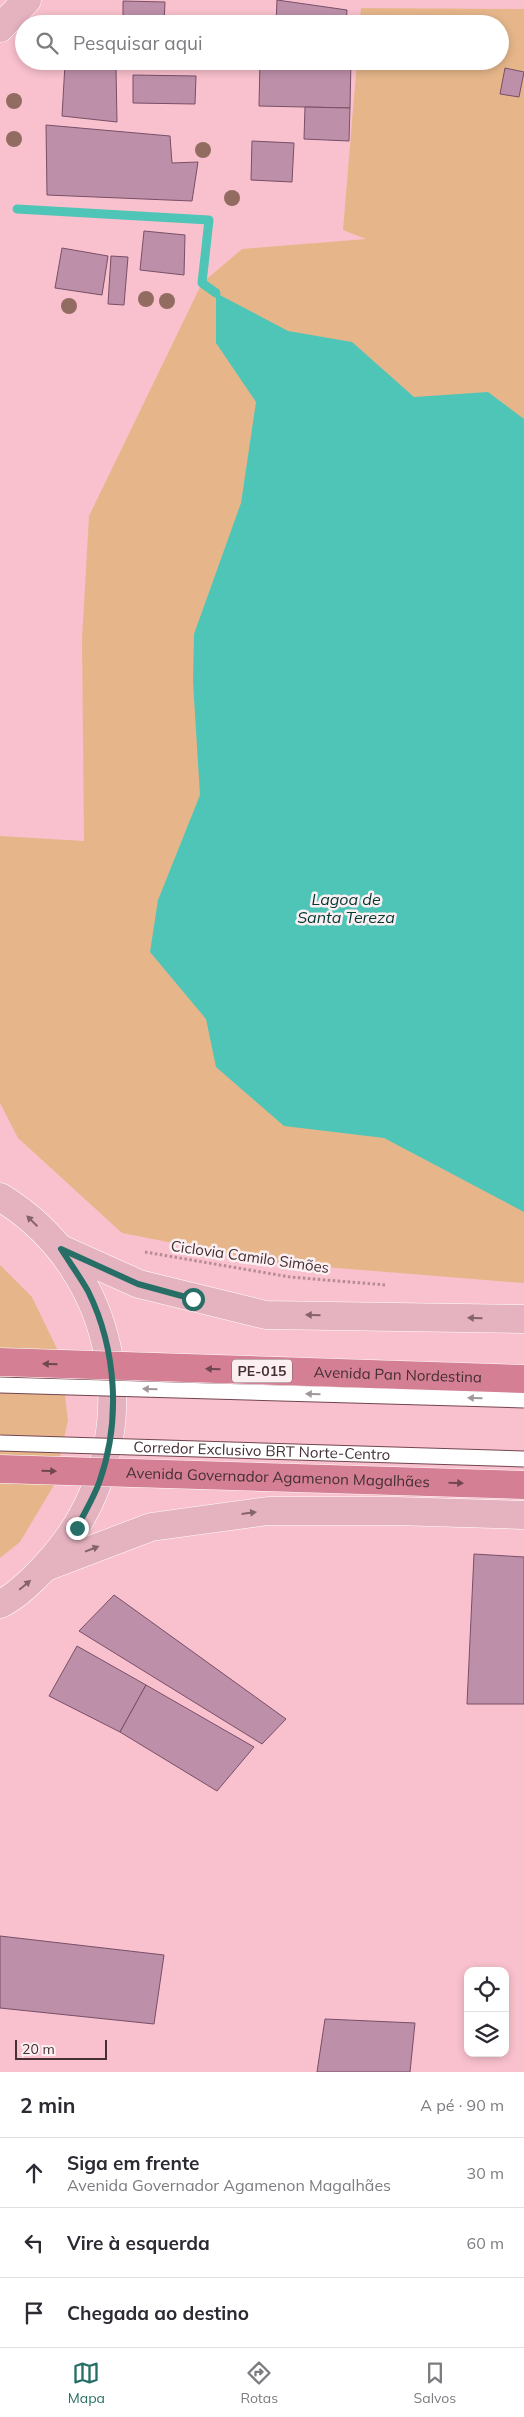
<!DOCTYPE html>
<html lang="pt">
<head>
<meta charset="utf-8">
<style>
  body { margin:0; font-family:Mulish,sans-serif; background:#f2f2f3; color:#2b2b33 }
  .controls { position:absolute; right:15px; bottom:15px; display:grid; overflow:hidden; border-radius:10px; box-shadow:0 2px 8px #0003 }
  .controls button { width:45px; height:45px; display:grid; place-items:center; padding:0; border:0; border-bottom:1px solid #e1e1e2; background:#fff; color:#2b2b33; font:25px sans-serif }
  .scale { position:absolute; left:15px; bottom:12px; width:92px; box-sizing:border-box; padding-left:5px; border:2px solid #452f34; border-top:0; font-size:14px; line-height:18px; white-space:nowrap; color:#452f34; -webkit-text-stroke:4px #fbeff2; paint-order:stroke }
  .stop { position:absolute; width:15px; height:15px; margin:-11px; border:4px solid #276f66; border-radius:50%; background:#fff }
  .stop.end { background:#276f66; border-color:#fff; box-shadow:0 1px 5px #0008 }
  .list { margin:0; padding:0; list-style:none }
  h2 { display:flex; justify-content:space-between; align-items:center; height:65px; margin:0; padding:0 20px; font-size:21px }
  h2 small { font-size:16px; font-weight:400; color:#7c7c81 }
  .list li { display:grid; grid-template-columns:32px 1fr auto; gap:15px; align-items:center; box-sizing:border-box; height:70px; padding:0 20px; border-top:1px solid #e1e1e2 }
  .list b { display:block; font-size:19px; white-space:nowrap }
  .list p { margin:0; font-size:16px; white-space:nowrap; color:#7c7c81 }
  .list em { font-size:16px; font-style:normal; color:#7c7c81 }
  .icon { flex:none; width:28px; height:28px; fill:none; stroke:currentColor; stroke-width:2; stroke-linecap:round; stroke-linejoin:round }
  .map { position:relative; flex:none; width:524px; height:2072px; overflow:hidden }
  .search { position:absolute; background:#fff; box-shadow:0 2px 8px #0003; left:15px; right:15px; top:15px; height:55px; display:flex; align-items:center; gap:12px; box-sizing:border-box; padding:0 18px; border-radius:28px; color:#7c7c81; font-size:19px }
  .sheet { height:275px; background:#fff }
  nav { display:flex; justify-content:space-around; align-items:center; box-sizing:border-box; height:70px; border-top:1px solid #e1e1e2; background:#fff; font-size:14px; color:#7c7c81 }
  nav a { display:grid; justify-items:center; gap:2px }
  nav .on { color:#276f66 }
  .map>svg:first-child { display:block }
  .green { fill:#e6b68a }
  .water { fill:#4fc5b7 }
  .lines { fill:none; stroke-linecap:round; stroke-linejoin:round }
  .stream { stroke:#4fc5b7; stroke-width:9 }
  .building { fill:#bd8fa9; stroke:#784f67 }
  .primary-casing { stroke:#fff; stroke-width:29 }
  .path { stroke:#b68b94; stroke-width:3; stroke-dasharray:2.5 2.5; stroke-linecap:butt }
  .primary { stroke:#e5b2bf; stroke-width:28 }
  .lane-bridge-casing { stroke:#73444f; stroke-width:17; stroke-linecap:butt }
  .highway-bridge-casing { stroke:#fff; stroke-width:29; stroke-linecap:butt }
  .lane-bridge { stroke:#fff; stroke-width:15 }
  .highway-bridge { stroke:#d47f94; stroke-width:28 }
  .tree { fill:#926b61 }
  .oneway { fill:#85636c }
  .oneway2 { fill:#704751 }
  .oneway3 { fill:#a2979a }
  .route { stroke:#276f66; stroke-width:6 }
  .labels { text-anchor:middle; stroke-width:5; stroke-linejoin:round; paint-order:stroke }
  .shield { fill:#fbeff2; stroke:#7c696d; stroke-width:1 }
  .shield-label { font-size:14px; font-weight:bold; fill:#452f34 }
  .street-label { font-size:15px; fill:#452f34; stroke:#fbeff2 }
  .water-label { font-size:16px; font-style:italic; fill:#003832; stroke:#fbeff2 }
</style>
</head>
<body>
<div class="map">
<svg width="524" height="2072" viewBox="0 0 524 2072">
  <rect width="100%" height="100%" fill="#f9c1cd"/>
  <g class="green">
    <polygon points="361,8 524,9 524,1283 275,1263 122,1233 18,1138 0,1103 0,836 84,841 82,639 89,516 202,283 242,249 366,239 343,230 357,61 500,61 500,24 360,24"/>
    <polygon points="0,1265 32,1297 60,1355 68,1420 54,1485 20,1542 0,1558"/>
  </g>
  <polygon class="water" points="216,293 288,331 352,342 414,397 488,392 524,419 524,1212 384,1138 284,1126 216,1067 206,1019 150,952 158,900 200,795 193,682 194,634 241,503 256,402 216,343"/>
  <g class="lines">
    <polyline class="stream" points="17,209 209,220 202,283 216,293"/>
  </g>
  <g class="building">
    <polygon points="277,0 347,10 346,24 276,24"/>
    <polygon points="123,1 165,2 164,24 123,24"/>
    <polygon points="260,61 351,61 350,108 259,106"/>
    <polygon points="65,64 116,69 117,122 62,116"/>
    <polygon points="505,68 524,72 519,97 500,94"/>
    <polygon points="133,75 196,76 195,104 133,103"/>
    <polygon points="305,107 350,108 349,141 304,139"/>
    <polygon points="46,125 170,136 172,163 198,162 192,201 47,195"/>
    <polygon points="252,141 294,143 292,182 251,180"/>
    <polygon points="144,231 185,235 184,275 140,270"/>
    <polygon points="62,248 108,256 102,295 55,288"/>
    <polygon points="111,256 128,257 124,305 108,304"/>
    <polygon points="474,1554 524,1557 524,1704 467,1704"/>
    <polygon points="114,1595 286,1719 262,1744 79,1631"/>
    <polygon points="77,1646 146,1685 120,1732 49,1696"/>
    <polygon points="146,1685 254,1747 217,1791 120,1732"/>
    <polygon points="0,1936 164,1955 154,2024 0,2008"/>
    <polygon points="325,2019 415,2023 410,2072 317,2072"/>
  </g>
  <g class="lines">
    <defs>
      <g id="primary">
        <polyline points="0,28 27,0"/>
        <path d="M0,1197C122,1271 148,1437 61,1548C48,1565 20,1595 0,1604"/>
        <polyline points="61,1249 139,1284 266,1315 524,1319"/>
        <polyline points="46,1567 151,1527 268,1511 395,1511 524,1515"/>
      </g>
    </defs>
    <use href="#primary" class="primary-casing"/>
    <polyline class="path" points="145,1252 290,1277 386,1285"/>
    <use href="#primary" class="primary"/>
    <defs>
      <g id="lane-bridge">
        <polyline points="0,1385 524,1400"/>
        <path id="s1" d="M0,1443L524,1459"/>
      </g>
      <g id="highway-bridge">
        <path id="s2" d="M0,1362L524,1379"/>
        <path id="s3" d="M0,1469L524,1485"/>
      </g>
    </defs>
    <use href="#lane-bridge" class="lane-bridge-casing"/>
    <use href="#highway-bridge" class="highway-bridge-casing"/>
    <use href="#lane-bridge" class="lane-bridge"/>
    <use href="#highway-bridge" class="highway-bridge"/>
  </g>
  <g class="tree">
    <circle cx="14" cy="101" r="8"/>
    <circle cx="14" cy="139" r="8"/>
    <circle cx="203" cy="150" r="8"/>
    <circle cx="232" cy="198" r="8"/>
    <circle cx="146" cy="299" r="8"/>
    <circle cx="167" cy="301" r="8"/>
    <circle cx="69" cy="306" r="8"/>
  </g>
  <defs><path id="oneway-solid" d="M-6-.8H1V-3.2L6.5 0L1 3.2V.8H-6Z" transform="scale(1.25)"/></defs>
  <g class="oneway">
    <use href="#oneway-solid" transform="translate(32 1221) rotate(-136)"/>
    <use href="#oneway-solid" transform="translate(313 1315) rotate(-179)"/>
    <use href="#oneway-solid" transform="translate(475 1318) rotate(-179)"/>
    <use href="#oneway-solid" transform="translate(249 1513) rotate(-7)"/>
    <use href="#oneway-solid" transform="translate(92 1549) rotate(-21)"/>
    <use href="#oneway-solid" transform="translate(25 1585) rotate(-40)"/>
  </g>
  <g class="oneway2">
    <use href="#oneway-solid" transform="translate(50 1364) rotate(-178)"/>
    <use href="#oneway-solid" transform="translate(213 1369) rotate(-178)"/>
    <use href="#oneway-solid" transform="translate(49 1471) rotate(2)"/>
    <use href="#oneway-solid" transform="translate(456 1483) rotate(2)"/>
  </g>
  <g class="oneway3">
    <use href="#oneway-solid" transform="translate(150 1389) rotate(-178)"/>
    <use href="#oneway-solid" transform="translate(313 1394) rotate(-178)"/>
    <use href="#oneway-solid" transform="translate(475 1398) rotate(-178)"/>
  </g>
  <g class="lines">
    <path class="route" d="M77,1528C84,1513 93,1499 99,1483C121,1422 117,1350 88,1291C80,1277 70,1263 61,1249L138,1284L193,1299"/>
  </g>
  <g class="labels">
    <rect class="shield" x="232" y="1359.5" width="60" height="23" rx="4"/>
    <g class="shield-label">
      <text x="262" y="1376">PE-015</text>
    </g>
    <g class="street-label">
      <text transform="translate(250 1257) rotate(8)" y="5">Ciclovia Camilo Simões</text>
      <text dy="5" stroke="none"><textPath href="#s2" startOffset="398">Avenida Pan Nordestina</textPath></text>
      <text dy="5" stroke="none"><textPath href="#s1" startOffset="262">Corredor Exclusivo BRT Norte-Centro</textPath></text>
      <text dy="5" stroke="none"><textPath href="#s3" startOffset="278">Avenida Governador Agamenon Magalhães</textPath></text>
    </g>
    <g class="water-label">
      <text x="346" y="905">Lagoa de<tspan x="346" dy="18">Santa Tereza</tspan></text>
    </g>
  </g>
</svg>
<div class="controls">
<button><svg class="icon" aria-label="locate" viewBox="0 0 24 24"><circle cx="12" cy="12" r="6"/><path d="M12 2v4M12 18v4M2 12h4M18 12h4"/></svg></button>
<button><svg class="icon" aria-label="layers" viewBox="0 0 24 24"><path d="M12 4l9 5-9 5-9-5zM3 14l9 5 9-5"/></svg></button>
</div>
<div class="scale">20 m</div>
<div class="stop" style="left:193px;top:1299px"></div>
<div class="stop end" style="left:77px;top:1528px"></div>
<div class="search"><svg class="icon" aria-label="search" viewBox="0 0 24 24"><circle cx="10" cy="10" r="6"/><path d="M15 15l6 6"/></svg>Pesquisar aqui</div>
</div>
<section class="sheet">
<h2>2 min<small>A pé · 90 m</small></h2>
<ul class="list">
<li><svg class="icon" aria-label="ahead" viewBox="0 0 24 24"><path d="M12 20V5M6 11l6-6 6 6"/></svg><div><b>Siga em frente</b><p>Avenida Governador Agamenon Magalhães</p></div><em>30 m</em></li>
<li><svg class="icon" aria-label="left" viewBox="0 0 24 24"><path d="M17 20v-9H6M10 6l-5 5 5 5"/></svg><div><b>Vire à esquerda</b></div><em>60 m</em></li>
<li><svg class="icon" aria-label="arrive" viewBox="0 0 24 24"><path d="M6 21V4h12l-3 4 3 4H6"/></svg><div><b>Chegada ao destino</b></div></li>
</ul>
</section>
<nav>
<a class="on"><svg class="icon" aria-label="map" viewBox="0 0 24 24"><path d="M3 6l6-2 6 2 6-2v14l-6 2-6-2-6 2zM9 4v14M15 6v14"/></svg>Mapa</a>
<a><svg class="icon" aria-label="directions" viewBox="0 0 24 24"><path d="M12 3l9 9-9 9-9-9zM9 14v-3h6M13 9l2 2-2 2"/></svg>Rotas</a>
<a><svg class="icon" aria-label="saved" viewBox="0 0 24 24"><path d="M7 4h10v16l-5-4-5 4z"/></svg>Salvos</a>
</nav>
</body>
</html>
